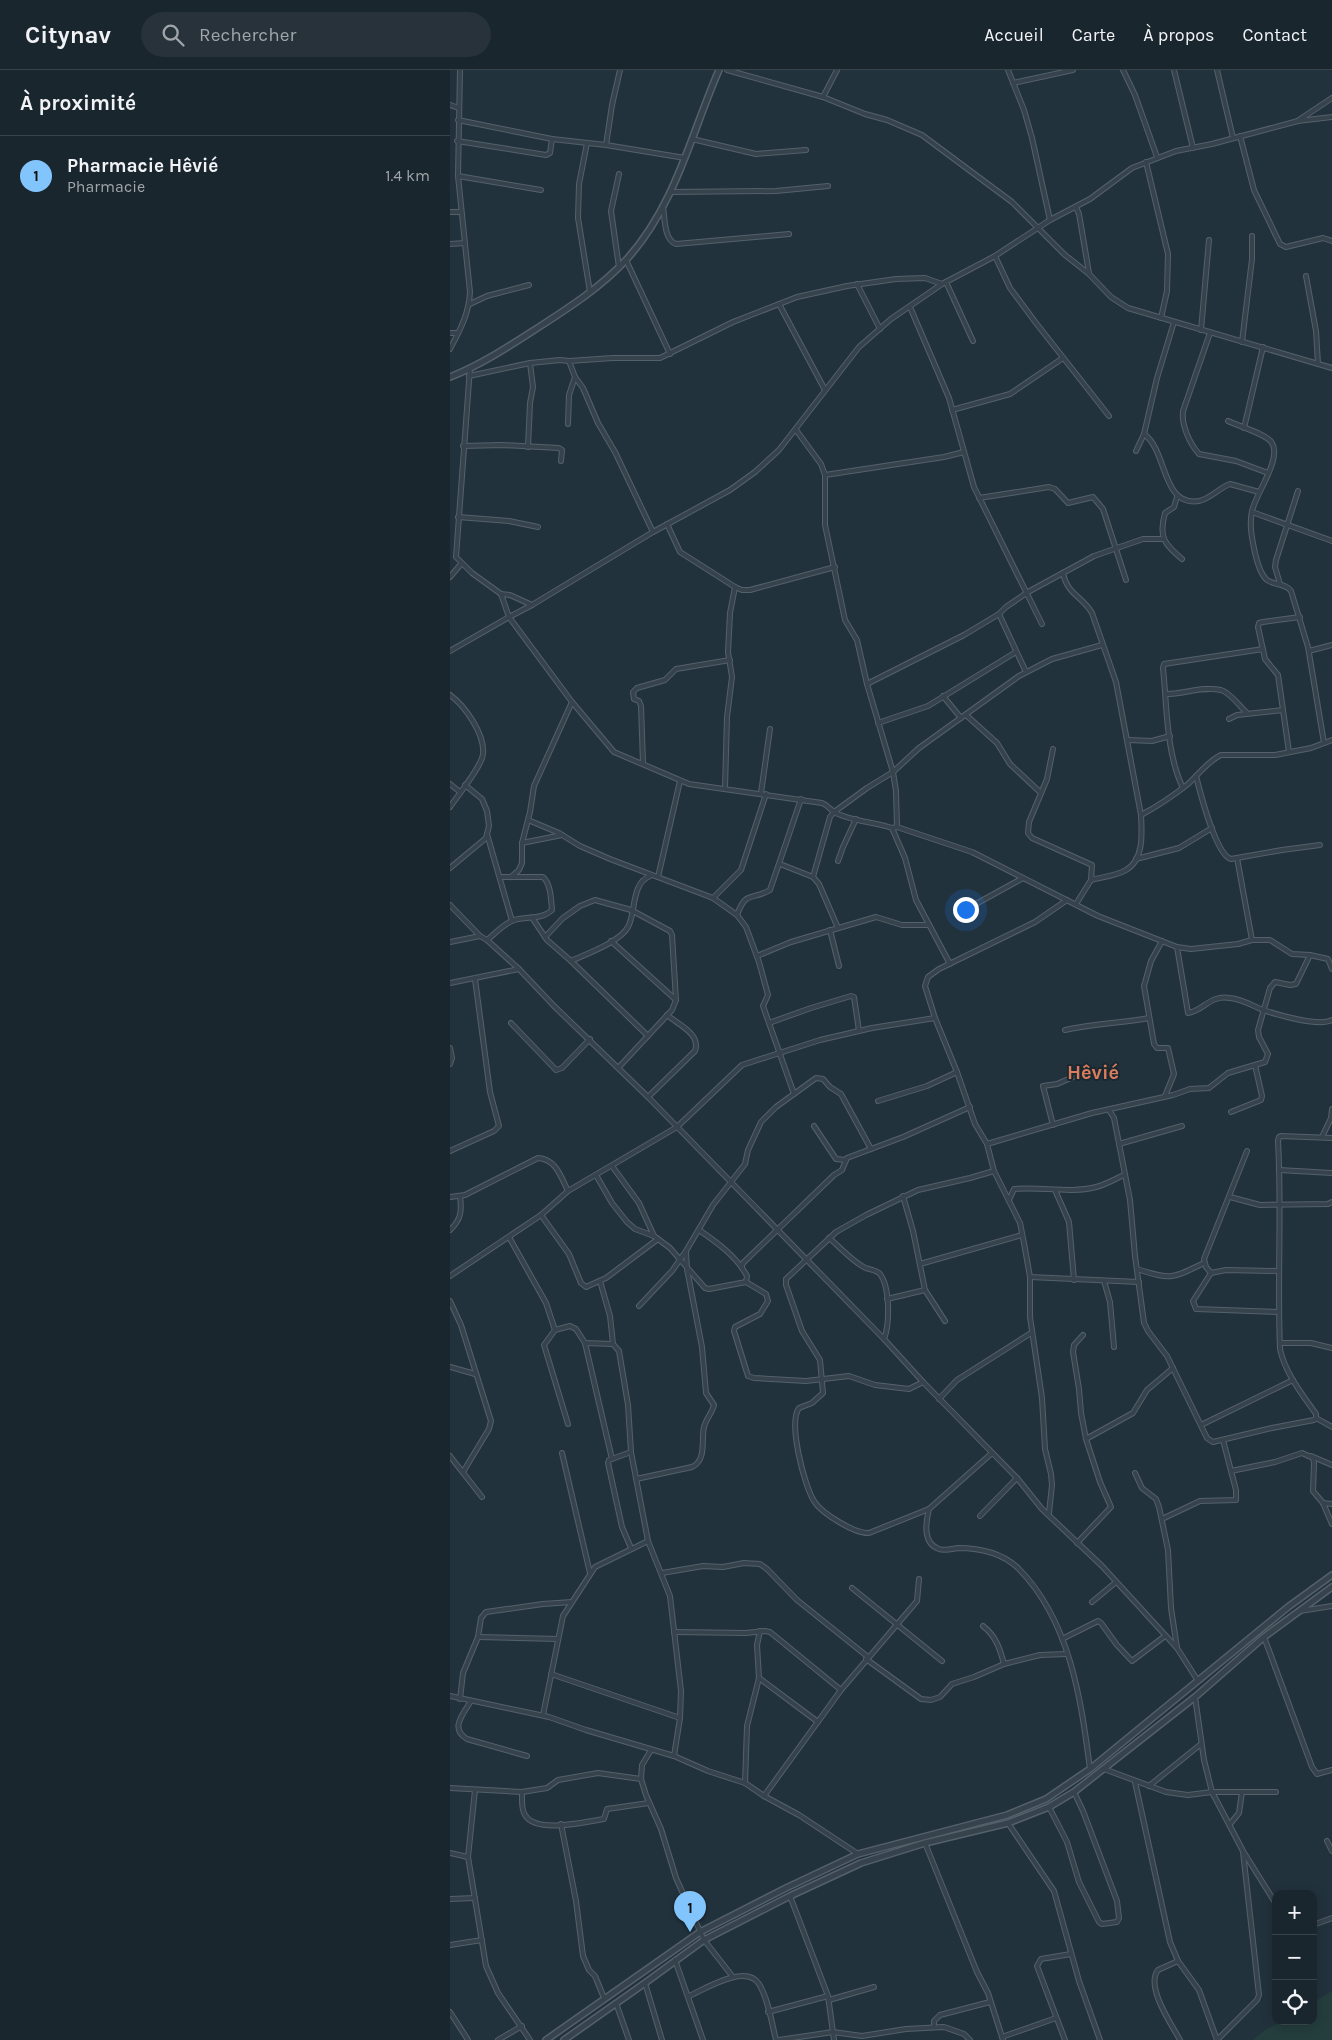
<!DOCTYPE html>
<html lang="fr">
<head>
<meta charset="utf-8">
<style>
  body { margin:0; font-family:Karla,sans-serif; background:#27323a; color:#f1f3f6 }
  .controls { position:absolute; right:15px; bottom:15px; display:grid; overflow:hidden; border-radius:10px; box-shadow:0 2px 12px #0003 }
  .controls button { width:45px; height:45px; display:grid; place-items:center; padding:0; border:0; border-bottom:1px solid #38434a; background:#1a262e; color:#f1f3f6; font:25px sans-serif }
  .you { position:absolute; left:515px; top:839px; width:18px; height:18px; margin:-12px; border:4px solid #fff; border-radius:50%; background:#1a73e8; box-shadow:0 0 0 8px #1a73e833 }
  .badge { display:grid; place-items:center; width:32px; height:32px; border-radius:50%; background:#82c5fc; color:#111; font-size:16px; font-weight:700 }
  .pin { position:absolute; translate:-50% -41px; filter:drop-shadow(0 1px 2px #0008) }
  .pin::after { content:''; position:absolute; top:26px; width:18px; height:15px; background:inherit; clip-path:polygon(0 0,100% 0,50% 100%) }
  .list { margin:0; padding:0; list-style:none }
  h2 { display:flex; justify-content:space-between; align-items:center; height:65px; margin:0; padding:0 20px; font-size:21px }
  h2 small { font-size:16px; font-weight:400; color:#9fa5aa }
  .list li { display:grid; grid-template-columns:32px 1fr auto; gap:15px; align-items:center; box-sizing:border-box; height:80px; padding:0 20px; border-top:1px solid #38434a }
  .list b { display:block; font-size:19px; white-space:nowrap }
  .list p { margin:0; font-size:16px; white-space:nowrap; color:#9fa5aa }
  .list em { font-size:16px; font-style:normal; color:#9fa5aa }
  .icon { flex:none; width:28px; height:28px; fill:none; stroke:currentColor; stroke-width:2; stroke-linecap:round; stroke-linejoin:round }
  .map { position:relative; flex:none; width:882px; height:1970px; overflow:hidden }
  header { display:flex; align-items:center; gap:30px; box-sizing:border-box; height:70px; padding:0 25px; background:#1a262e; border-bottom:1px solid #38434a }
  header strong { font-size:24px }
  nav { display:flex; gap:28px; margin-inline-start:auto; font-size:18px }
  .search { width:350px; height:45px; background:#27323a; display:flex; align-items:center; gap:12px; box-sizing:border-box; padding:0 18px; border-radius:28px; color:#9fa5aa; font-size:19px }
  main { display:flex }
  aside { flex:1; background:#1a262e }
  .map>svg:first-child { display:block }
  .green { fill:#243e3d }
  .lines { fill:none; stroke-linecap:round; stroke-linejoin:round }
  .minor-casing { stroke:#54616b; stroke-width:6 }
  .tertiary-casing { stroke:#54616b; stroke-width:8 }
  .minor { stroke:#36434d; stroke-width:4 }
  .tertiary { stroke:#36434d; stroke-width:5 }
  .labels { text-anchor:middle; stroke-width:4; stroke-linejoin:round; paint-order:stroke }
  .quarter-label { font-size:20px; font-weight:bold; fill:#d97e5c; stroke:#1b2832 }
</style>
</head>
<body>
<header>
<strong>Citynav</strong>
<div class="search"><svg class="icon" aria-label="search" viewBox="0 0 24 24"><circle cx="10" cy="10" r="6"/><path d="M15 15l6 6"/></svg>Rechercher</div>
<nav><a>Accueil</a><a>Carte</a><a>À propos</a><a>Contact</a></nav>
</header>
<main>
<aside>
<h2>À proximité<small></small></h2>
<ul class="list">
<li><span class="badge">1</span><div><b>Pharmacie Hêvié</b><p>Pharmacie</p></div><em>1.4 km</em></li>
</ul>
</aside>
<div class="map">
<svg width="882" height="1970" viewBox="0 0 882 1970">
  <rect width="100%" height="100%" fill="#22323d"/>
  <path class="green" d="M882,1921V1970H803C825,1950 835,1951 863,1951V1932Z"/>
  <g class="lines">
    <defs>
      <g id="minor">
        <polyline points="277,0 373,27 415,44 437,50 472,65 562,132 615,185 639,204 661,227 678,238 882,298"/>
        <polyline points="558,0 574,40 582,68 600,150"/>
        <polyline points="673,0 685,25 707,87"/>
        <polyline points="724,0 743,78"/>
        <polyline points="767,0 783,68"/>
        <polyline points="563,13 623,0"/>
        <polyline points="373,27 387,0"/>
        <polyline points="0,35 9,38"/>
        <polyline points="8,50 102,69 156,75 235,88"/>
        <polyline points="849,50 882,28"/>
        <polyline points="790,66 804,120 830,174 836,177 873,168 882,171"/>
        <polyline points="242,69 306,84 356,80"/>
        <polyline points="7,71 96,85 100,83 102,69"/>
        <polyline points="137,73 129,114 128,148 140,222"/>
        <polyline points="156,75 162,35 170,0"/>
        <polyline points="696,92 718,184 717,221 711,248"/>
        <polyline points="169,104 161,141 169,197"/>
        <polyline points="8,106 91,120"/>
        <polyline points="220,122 326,121 378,116"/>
        <path d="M213,137C215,149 214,170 226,174L339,164"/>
        <polyline points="626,137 629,144 639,203"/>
        <polyline points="0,142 10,142"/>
        <polyline points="0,174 15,173"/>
        <polyline points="545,186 560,218 586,253 659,346"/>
        <polyline points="176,190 220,284"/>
        <polyline points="856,206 866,261 868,294"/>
        <polyline points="496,212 523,271"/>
        <polyline points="407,214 430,259"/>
        <polyline points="20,234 37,226 79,215"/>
        <polyline points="329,234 375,320"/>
        <polyline points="460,237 499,328 524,417 592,554"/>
        <polyline points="751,260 759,170"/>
        <polyline points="0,263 8,263"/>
        <path d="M760,263L733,341C731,355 740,374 749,384L786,391L818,403"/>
        <polyline points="792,272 802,189 802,166"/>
        <path d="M0,279C10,260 19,244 20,222L8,106L10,0"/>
        <polyline points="119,291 125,307 133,318 148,353 165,382 203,462"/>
        <path d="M20,298L6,487L22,503L51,524L59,547L122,632L164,682L239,714L372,733C377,735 380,739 384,742C399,751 425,752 442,758L447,757L522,782L648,846L727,877L741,879L788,874L802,870H820L842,884L860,885L878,889L882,899"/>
        <polyline points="19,306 80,293 110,290 119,291 163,288 210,288 283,252 347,227 397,216 446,209 475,208 492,214"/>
        <polyline points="502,340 560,324 613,288"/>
        <path d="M778,351C788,356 817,364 822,373C832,389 806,423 802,441C799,455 802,469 805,483C807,491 809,501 815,508C821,516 835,512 841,521L858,577L874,673"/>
        <polyline points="118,354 119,325 125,307"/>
        <polyline points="794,358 813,277"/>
        <polyline points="346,360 371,394 375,405 375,455 395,550 407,570 417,614 443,702 446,721 447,757"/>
        <path d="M694,364C718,381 711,437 749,431C760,429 769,418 780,414L809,422"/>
        <polyline points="13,376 52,375 109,378 112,380 111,391"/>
        <polyline points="78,377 80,333 83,317 80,293"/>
        <polyline points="686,381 694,364 707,308 724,252"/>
        <polyline points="375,405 494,387 514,382"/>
        <path d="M727,427L724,437L715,443C708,468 715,474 732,489"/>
        <polyline points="529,428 599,417 605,419 618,433 643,427 653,439 676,510"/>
        <polyline points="802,442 882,471"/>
        <polyline points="8,447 59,451 88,457"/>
        <polyline points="217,454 230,482 285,517 292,520 300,520 385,497"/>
        <path d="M613,503C617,524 632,526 642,543L666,612L691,745C692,763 694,790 676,800C666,806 652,807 641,810"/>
        <polyline points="0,507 11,494"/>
        <polyline points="830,514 825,497 826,490 848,421"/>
        <polyline points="51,524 60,525 82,535"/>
        <polyline points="549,544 576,602"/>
        <polyline points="0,581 59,547 82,535 203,462 280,420 305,402 329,380 409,277 441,249 492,214 545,186 600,150 640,129 682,98 726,81 762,74 848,51 882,47"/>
        <polyline points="859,581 882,575"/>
        <polyline points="417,614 514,565 549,544 556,537 578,522 644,486 693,469 713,469"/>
        <path d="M716,624C734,624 753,616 771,620C781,623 790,637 797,643"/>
        <path d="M0,625C15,636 35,664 33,684C32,696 8,725 0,737"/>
        <polyline points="493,626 511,648"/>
        <polyline points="516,645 547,673 560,694 591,723"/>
        <polyline points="779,649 787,645 833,640"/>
        <polyline points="428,653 478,636 566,582"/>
        <polyline points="678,670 702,671 720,666"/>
        <polyline points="603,679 597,709 579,752 578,763 582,768 642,795 641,810 626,834"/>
        <polyline points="839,682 828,605 815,589 808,557 809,553 813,552 850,547"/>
        <polyline points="193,693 191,636 189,631 184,629 183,622 187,618 215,610 226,599 280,590"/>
        <path d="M746,706C750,722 766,785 781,789L832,780L870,775"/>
        <polyline points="0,714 10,722"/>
        <polyline points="275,718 277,647 282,607 278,582 280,543 285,517"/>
        <path d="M733,718C716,683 717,636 713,598L714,594L813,579"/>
        <polyline points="311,723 320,659"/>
        <path d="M691,745C708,736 723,726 738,714C749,704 758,691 771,685H825L861,678L882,670"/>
        <polyline points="78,750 109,763 130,776 160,789 263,828 287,845 296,857 309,892 318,925 313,936 344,1024"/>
        <polyline points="442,758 455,788 466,830 500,894"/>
        <polyline points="37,764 62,851"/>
        <polyline points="72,773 112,765"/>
        <polyline points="787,788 802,870"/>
        <polyline points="686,789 729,778 762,758"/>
        <polyline points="388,791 393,777 406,749"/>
        <polyline points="330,794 363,807 369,814 388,858"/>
        <polyline points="0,798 36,768 39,756 37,741 32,729 15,715"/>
        <polyline points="61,807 69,800 72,793 72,773 80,742 84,716 122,632"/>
        <polyline points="208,807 230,711"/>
        <polyline points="363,807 380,747 384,742 417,718 443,702 469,678 569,606 602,589 652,575"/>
        <polyline points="263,828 291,800 316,724"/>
        <polyline points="0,835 30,866 37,870 69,899 104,936 198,1027 434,1269 473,1312 567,1408 592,1439 652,1496 727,1578 748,1611"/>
        <polyline points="524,835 573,808"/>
        <path d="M287,845C296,820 301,831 320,820L351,729"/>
        <polyline points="83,849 97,870 121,891 198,966"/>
        <polyline points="380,860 389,896"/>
        <polyline points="95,867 113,848 130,836 145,830 181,840 220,861 222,865 226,930"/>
        <path d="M37,870C46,863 53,854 64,850C77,846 92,850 102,840C101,830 101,814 93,807H51"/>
        <polyline points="161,871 226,930 222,940 169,997"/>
        <polyline points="712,871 701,891 694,916 704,974 707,978 718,978 724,1004 715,1026"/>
        <polyline points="0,872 30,866"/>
        <path d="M727,877L738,943C755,940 759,925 780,928C792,929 803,936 813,940C828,945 869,957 882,950"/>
        <polyline points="307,886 341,872 426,847 452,855 479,855"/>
        <path d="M121,891C136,884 170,872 178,857C186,843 181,813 200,806"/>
        <polyline points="0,913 69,899"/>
        <polyline points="61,953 106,1000 112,998 140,969"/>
        <polyline points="319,953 361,938 401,926 404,927 409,961"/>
        <path d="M615,960C643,954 671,953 699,948"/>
        <polyline points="0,978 2,988 0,994"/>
        <path d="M198,1027L245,981C251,964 229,955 217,945"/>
        <polyline points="428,1031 477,1016 507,1002"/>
        <path d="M659,1040L664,1048L680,1130L685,1186L694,1253L698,1261L717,1286L757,1368L763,1372L822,1358L864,1350L866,1348V1344C852,1324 835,1303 830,1279C827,1210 832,1140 828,1071L829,1067L831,1066L882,1068"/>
        <polyline points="781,1042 811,1030 812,1026 805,995"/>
        <polyline points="603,1055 593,1016 607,1014 632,1003"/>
        <polyline points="364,1056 386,1089 396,1090"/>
        <polyline points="872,1067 881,1048 882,1039"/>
        <polyline points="537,1074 642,1043 723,1025 740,1019 759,1018 778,1003 815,992 818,984 809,967 808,960 820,918 825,912 840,915 846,914 860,885"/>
        <polyline points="669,1074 732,1056"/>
        <polyline points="0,1081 44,1061 49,1056 40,1022 25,909"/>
        <polyline points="162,1096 189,1133 204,1166"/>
        <polyline points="829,1100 882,1103"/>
        <polyline points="146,1105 162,1133 177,1152 185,1159 204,1166 220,1178 255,1218 259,1219 296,1212 316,1224 318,1231 310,1244 285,1257 284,1261 298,1306 304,1308 356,1311 399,1306 425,1315 459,1319 473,1312"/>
        <polyline points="605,1120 619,1152 624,1210"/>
        <polyline points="453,1126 463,1161 475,1220 495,1251"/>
        <path d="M0,1127L15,1125L88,1088C106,1089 111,1107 118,1121"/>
        <polyline points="780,1127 810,1135 878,1134 882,1132"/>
        <path d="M559,1130L564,1119C591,1116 619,1124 646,1117C655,1115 665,1109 674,1105"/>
        <polyline points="91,1145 119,1184 131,1213 136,1217 156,1208 208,1169"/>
        <path d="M0,1160C11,1150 12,1141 10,1126"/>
        <path d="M249,1160C268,1173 286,1186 297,1206L296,1212"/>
        <polyline points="59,1167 96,1233 105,1260"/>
        <path d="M379,1168C390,1177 400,1189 412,1196C417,1200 426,1199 430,1204C440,1217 440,1254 434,1269"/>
        <polyline points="470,1194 572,1165"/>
        <polyline points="292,1196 293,1193 384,1105 392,1100 397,1088 453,1067 520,1037"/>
        <path d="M687,1199C722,1210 721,1209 754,1193"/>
        <polyline points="761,1203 756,1197 754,1189 797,1081"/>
        <polyline points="761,1203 743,1231 746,1239 829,1242"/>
        <polyline points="761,1203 776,1200 828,1201"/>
        <polyline points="0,1206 91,1145 118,1121 227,1057 292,995 370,970 422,958 485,948"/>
        <polyline points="580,1207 689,1212"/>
        <polyline points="150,1211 160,1246 163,1274"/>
        <polyline points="654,1211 660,1232 664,1277"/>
        <polyline points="437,1229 475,1220"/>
        <polyline points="0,1231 11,1255 41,1351 39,1359 13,1402"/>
        <polyline points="189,1236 222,1201 236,1181 263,1135 295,1094 298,1080 311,1052 326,1037 366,1008 373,1009 380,1017 391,1024 421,1079"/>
        <polyline points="135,1273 163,1274 169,1281 178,1335 181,1382 198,1471 220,1526 231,1621 230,1648 224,1686"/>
        <polyline points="830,1273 861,1273 882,1278"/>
        <polyline points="0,1297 25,1304"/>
        <polyline points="489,1329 507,1310 581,1263"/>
        <polyline points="866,1348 882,1357"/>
        <polyline points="118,1354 94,1275 105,1260 120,1256 126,1259 135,1273 162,1389"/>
        <polyline points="751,1355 843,1310"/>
        <polyline points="636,1369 683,1343 697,1320 723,1298"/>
        <polyline points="112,1383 140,1503"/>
        <path d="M542,1383L479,1439L419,1463C405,1464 371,1443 364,1431C354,1415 338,1353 349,1338L362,1333L373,1323L370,1290L352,1261L336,1215V1209L386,1162L416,1145L468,1120L520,1108L544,1101"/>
        <polyline points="0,1386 32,1427"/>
        <polyline points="861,1386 882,1395"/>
        <polyline points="781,1401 825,1392 852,1383 863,1388 864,1393 863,1421 873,1433 882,1434"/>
        <polyline points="685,1403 692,1418 706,1429 709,1437 718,1480 721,1538 727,1578"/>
        <path d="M186,1409L242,1397C257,1390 251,1370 254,1357C256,1349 262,1343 264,1335L256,1323L252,1277L237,1199L236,1182"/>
        <polyline points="873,1433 882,1454"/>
        <path d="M479,1439C476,1452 472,1473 489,1479C494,1481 502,1479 508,1478C529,1478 552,1483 568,1498C620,1550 631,1629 640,1699"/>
        <polyline points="599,1443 602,1415 601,1404 595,1379 592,1328 580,1247 580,1207 574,1173 570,1153 544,1101 537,1074 525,1054 507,1002 485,948 475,916 478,907 489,899 585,852 617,830"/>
        <polyline points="530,1446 567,1408"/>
        <polyline points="712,1449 750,1431 786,1430 786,1420 773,1370"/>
        <polyline points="627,1473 661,1437 650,1412 636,1369 631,1343 629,1319 623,1282 624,1275 633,1265"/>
        <polyline points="181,1478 172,1457 158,1393 159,1390 181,1382"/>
        <polyline points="212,1503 253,1496 273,1497 294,1493 310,1494 317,1499 347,1530 418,1587"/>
        <polyline points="402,1518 492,1591"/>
        <polyline points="642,1532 666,1512"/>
        <polyline points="850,1541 882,1536"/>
        <path d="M533,1556C546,1566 550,1579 554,1594"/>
        <polyline points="224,1562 296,1563 315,1561 320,1562 391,1620"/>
        <polyline points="28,1567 108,1569"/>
        <polyline points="814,1567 862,1697 867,1704 882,1700"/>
        <polyline points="612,1569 648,1551 651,1553 667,1575 682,1591 715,1566"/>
        <polyline points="416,1589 471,1629 481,1630 490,1627 502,1614 524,1607 554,1594 590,1585 617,1584"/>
        <polyline points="101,1604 230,1648"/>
        <polyline points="309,1608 368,1652"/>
        <polyline points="0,1626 99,1647 136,1660 224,1686 258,1701 295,1713 314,1726 349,1745 408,1784"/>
        <polyline points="745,1627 754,1690 762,1722 793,1781 826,1834"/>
        <polyline points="10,1629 13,1603 28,1567 31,1548 36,1542 93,1534 122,1532"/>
        <path d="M21,1631C12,1645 0,1659 17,1669L77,1686"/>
        <polyline points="93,1645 113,1546 145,1497 198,1471"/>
        <polyline points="201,1680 192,1695 191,1709 196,1725 211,1759 226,1808 254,1870 283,1907"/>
        <polyline points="654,1699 716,1722 738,1725 762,1722 826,1722"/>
        <polyline points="685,1712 720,1872 728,1891 749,1920 767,1970"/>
        <polyline points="295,1713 297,1656 309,1608 307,1575 310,1561"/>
        <polyline points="699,1716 751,1674"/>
        <polyline points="0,1718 72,1722 97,1718 108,1710 148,1703 191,1709"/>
        <polyline points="25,1720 18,1787 36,1896 48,1923 80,1970"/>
        <path d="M72,1722C72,1729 71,1739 75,1745C86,1764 135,1752 154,1749L157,1739L199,1733"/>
        <polyline points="314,1726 391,1620 467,1531 469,1509"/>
        <polyline points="599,1737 617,1772 629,1812 649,1852 652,1854 667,1852 669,1848 667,1831 633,1741 624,1722"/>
        <polyline points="558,1753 604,1821 629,1911 650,1970"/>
        <polyline points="111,1754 126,1831 133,1886 139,1900 145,1906 154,1928"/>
        <polyline points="780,1754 789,1743 792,1722"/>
        <polyline points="877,1771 882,1781"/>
        <polyline points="475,1773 527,1902 538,1923 553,1970"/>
        <polyline points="0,1783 18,1787"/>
        <polyline points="340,1826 378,1926 384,1970"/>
        <polyline points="0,1829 25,1828"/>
        <polyline points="863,1855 882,1848"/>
        <polyline points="0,1875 32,1870"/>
        <polyline points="225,1890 253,1970"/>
        <path d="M728,1891L708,1900C695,1917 722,1955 730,1970"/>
        <polyline points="195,1913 212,1970"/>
        <path d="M239,1926C255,1919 296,1893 309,1914C318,1928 322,1954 326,1970"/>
        <polyline points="379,1930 424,1917"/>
        <polyline points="166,1933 179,1970"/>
        <polyline points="0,1942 18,1970"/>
        <polyline points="318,1942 378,1926"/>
        <polyline points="484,1957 484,1951 490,1945 540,1932"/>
        <polyline points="552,1967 606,1948"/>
        <polyline points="48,1970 72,1956"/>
        <polyline points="329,1970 383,1962 412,1966 456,1959 494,1957 514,1964 520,1970"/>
        <polyline points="615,1970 587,1896 591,1889 621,1884"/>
        <polyline points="767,1970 807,1930 809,1925 793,1782"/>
      </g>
      <g id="tertiary">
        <path d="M0,307C31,295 61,275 89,257C120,237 151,217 176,190C225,137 241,64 269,0"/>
        <polyline points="96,1970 250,1862 336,1818 408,1784 557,1745 596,1729 640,1699 838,1537 882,1505"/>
        <polyline points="114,1970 195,1913 254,1870 340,1826 411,1793 475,1773 558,1753 599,1737 624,1722 745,1627 814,1567 882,1517"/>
      </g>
    </defs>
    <use href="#minor" class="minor-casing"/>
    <use href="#tertiary" class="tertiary-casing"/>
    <use href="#minor" class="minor"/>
    <use href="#tertiary" class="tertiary"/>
  </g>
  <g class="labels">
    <g class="quarter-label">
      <text x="643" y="1009">Hêvié</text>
    </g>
  </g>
</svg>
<div class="controls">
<button>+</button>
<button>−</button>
<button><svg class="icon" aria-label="locate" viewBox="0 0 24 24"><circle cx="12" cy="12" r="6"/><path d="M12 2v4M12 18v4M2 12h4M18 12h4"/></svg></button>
</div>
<div class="you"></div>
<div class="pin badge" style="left:240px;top:1862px">1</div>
</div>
</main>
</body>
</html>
